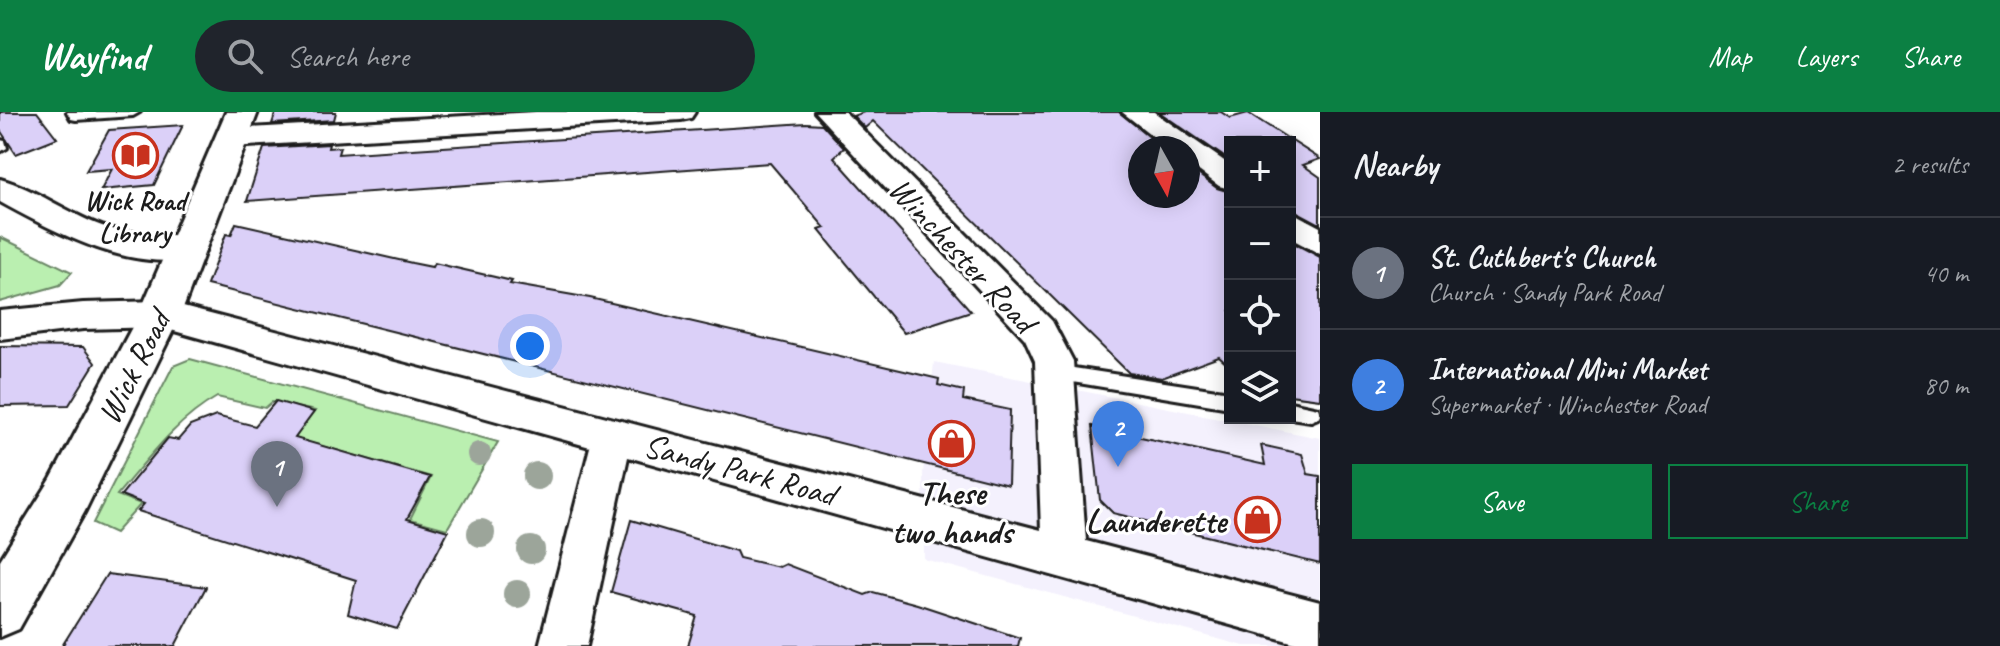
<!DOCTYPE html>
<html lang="en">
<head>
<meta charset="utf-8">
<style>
  body { margin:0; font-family:Caveat,sans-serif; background:#20242c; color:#f1f3f6 }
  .controls { position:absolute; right:24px; top:24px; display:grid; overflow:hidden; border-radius:0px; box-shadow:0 4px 20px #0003 }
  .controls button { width:72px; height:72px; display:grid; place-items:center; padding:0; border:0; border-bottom:2px solid #363941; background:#171b24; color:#f1f3f6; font:40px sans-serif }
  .compass { position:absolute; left:1128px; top:24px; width:72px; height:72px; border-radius:50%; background:#171b24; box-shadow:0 4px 20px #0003; rotate:172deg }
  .you { position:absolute; left:530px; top:234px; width:28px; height:28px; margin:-20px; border:6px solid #fff; border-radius:50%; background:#1a73e8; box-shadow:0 0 0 12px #1a73e833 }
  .badge { display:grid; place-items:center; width:52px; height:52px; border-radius:50%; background:#0b8043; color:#fff; font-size:26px; font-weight:700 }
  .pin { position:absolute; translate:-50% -66px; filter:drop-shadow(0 2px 4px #0008) }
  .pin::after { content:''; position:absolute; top:42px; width:28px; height:24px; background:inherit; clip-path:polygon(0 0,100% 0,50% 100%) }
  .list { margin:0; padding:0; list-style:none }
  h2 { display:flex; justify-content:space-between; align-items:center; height:104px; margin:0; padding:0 32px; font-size:34px }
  h2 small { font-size:26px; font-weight:400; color:#9ea1a6 }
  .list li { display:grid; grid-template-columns:52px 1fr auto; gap:24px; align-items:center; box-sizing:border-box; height:112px; padding:0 32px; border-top:2px solid #363941 }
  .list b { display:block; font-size:30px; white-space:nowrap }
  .list p { margin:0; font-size:26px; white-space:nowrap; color:#9ea1a6 }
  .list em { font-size:26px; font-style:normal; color:#9ea1a6 }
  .actions { display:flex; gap:16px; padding:24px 32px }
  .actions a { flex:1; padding:18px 0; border:2px solid #0b8043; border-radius:0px; text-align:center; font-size:28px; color:#0b8043 }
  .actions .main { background:#0b8043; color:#fff }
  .icon { flex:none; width:44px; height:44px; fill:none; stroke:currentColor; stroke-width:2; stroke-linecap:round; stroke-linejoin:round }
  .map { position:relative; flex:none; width:1320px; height:534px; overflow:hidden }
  header { display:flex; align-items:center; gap:48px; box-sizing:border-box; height:112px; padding:0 40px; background:#0b8043; color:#fff }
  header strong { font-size:38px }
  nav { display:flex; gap:44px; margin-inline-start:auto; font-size:28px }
  .search { width:560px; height:72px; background:#20242c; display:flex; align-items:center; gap:20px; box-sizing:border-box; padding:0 28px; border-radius:44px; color:#9ea1a6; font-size:30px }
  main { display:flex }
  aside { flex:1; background:#171b24 }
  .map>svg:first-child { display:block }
  .built { fill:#f4f1fd }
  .green { fill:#baefb0; stroke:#6b8666; stroke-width:2 }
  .building { fill:#dbd0f8; stroke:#1c1c1c; stroke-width:2 }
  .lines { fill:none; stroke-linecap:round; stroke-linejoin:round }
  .service-casing { stroke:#1c1c1c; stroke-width:6 }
  .minor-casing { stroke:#1c1c1c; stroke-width:6 }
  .tertiary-casing { stroke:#1c1c1c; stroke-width:6 }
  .service { fill:#fff; fill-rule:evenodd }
  .minor { fill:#fff; fill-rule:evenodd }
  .tertiary { fill:#fff; fill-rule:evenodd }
  .tree { fill:#9ca59a }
  .labels { text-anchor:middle; stroke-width:6; stroke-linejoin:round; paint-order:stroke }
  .far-poi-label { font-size:28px; font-weight:bold; fill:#1c1c1c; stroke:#fff }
  .street-label { font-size:34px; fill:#1c1c1c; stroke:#fff }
  .poi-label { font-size:34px; font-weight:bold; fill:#1c1c1c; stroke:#fff }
</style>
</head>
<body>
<header>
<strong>Wayfind</strong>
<div class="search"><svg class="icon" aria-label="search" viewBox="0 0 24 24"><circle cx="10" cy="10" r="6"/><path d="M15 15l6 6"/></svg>Search here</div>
<nav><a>Map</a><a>Layers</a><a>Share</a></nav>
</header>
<main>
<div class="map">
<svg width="1320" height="534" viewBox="0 0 1320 534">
  <rect width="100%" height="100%" fill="#fff"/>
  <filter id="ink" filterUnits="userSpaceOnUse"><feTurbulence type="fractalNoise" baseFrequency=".0125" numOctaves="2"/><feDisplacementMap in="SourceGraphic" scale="16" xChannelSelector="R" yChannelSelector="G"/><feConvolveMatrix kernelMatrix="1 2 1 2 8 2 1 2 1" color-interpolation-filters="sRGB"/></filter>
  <g filter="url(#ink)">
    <polygon class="built" points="934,250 1320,326 1320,534 1244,534 924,447 923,361"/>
    <g class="green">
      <polygon points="0,125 72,160 60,173 0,190"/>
      <path d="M190,247L498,330L447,417L410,407L431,365L293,326L315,299L272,290L265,296L217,285C175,309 148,347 117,383L141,392L115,421L93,411L173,254Z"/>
    </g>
    <g class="building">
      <polygon points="0,0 37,0 57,26 16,42 0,18"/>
      <polygon points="276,0 336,0 334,8 272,12"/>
      <polygon points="864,0 1119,0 1163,36 1140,36 1140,84 1188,84 1188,55 1217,76 1230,80 1230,255 1219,245 1162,266 1129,261 873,9 865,16 853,4"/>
      <polygon points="1159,0 1221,0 1230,6 1248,1 1320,47 1303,53 1320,65 1320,112 1290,96 1290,30 1230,30 1230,49"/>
      <polygon points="806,11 822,12 844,36 834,45 971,199 904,221 819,118 825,116 770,51 247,89 264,36 329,32 328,36 340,35 338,42"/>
      <polygon points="183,13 154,73 101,78 112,57 86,59 109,18"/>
      <polygon points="236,111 412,151 432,155 434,151 512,169 510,172 590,186 939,267 938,273 964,279 963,288 1010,298 1008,373 207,173 226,122 231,123"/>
      <polygon points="1290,129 1320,145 1320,287 1290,283"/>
      <polygon points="0,234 83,235 95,251 69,293 0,294"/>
      <polygon points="276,289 314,300 295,326 430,365 407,407 448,419 397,517 348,502 356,468 138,399 144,392 121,383 168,326 178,328 190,314 216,304 255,314"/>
      <polygon points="1092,314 1265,353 1261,333 1302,342 1308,362 1320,364 1320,452 1113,401 1100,388"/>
      <polygon points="631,408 736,439 739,446 779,455 785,452 865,483 873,480 917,492 1020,526 1018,534 688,534 697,504 611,480"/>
      <polygon points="107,462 206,475 175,534 62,534"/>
    </g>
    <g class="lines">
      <defs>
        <g id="service">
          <polygon points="67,0 140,0 133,4 76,8 71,7"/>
          <polygon points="0,28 5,29 7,36 0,40"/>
          <polygon points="1054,253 1230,280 1230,296 1054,267 1048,265 1045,260 1048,255"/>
          <polygon points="1290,290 1318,296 1320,302 1318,306 1311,309 1290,306"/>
        </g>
        <g id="minor">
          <polygon points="536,0 695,0 691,6 681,8 230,35 220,32 216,26 220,20 230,17"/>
          <polygon points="815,0 845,0 1052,209 1073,249 1086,429 1320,490 1320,534 1306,534 628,345 587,534 539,534 590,335 160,215 83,217 0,227 0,199 83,191 160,189 1041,418 1035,249 1025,227"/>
          <polygon points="1122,0 1154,0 1230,53 1230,77 1219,74 1188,51 1188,36 1168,36"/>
          <path d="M0,67C36,77 67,101 102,114C135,125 169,119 201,128L205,136L201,144C134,163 57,121 0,90Z"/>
          <polygon points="1290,99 1320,115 1320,142 1290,126"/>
        </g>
        <polygon id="tertiary" points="226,0 258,0 181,202 85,399 19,517 0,525 0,448 51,367 139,202"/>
      </defs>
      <use href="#service" class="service-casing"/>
      <use href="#minor" class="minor-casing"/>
      <use href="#tertiary" class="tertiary-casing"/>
      <use href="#service" class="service"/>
      <use href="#minor" class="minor"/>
      <use href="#tertiary" class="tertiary"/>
    </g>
    <g class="tree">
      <circle cx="479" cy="342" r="12"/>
      <circle cx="537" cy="364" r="14"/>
      <circle cx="481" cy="421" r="14"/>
      <circle cx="531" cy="438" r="14"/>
      <circle cx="517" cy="482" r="14"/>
    </g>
  </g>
  <defs>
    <symbol id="library-ring" viewBox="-11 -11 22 22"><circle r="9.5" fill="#fff" stroke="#c8321e" stroke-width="1.5"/><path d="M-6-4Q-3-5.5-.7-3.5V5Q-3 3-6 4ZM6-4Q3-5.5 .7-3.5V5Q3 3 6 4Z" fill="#c8321e"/></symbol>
    <symbol id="shop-ring" viewBox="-11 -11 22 22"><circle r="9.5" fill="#fff" stroke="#c8321e" stroke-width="1.5"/><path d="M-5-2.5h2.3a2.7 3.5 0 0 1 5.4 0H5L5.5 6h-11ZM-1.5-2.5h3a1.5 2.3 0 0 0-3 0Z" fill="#c8321e"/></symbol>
  </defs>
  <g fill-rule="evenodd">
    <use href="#library-ring" x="110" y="18" width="51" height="51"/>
    <use href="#shop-ring" x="926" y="306" width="51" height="51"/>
    <use href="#shop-ring" x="1232" y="382" width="51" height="51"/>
  </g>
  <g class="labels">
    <g class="far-poi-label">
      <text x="135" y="98">Wick Road<tspan x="135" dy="32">Library</tspan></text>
    </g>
    <g class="street-label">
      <text transform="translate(963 142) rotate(47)" y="12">Winchester Road</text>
      <text transform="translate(133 255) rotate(-63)" y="12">Wick Road</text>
      <text transform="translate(740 357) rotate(15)" y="12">Sandy Park Road</text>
    </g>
    <g class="poi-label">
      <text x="952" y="392">These<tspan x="952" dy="39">two hands</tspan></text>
      <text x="1226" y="420" text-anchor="end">Launderette</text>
    </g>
  </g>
</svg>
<div class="controls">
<button>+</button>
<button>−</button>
<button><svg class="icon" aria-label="locate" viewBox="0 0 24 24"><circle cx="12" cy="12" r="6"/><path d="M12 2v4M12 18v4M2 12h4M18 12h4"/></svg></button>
<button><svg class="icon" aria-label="layers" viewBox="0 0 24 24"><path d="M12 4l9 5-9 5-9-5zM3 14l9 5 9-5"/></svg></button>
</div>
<svg class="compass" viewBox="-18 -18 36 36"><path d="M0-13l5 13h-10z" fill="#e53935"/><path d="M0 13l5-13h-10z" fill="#9ea1a6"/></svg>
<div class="you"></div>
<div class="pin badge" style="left:277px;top:395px;background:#6b7280">1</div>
<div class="pin badge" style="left:1118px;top:355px;background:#3f7fe0">2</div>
</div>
<aside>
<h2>Nearby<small>2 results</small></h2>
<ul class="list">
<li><span class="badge" style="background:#6b7280">1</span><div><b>St. Cuthbert's Church</b><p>Church · Sandy Park Road</p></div><em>40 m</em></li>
<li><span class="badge" style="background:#3f7fe0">2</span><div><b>International Mini Market</b><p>Supermarket · Winchester Road</p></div><em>80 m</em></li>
</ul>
<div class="actions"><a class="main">Save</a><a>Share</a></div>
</aside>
</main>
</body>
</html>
